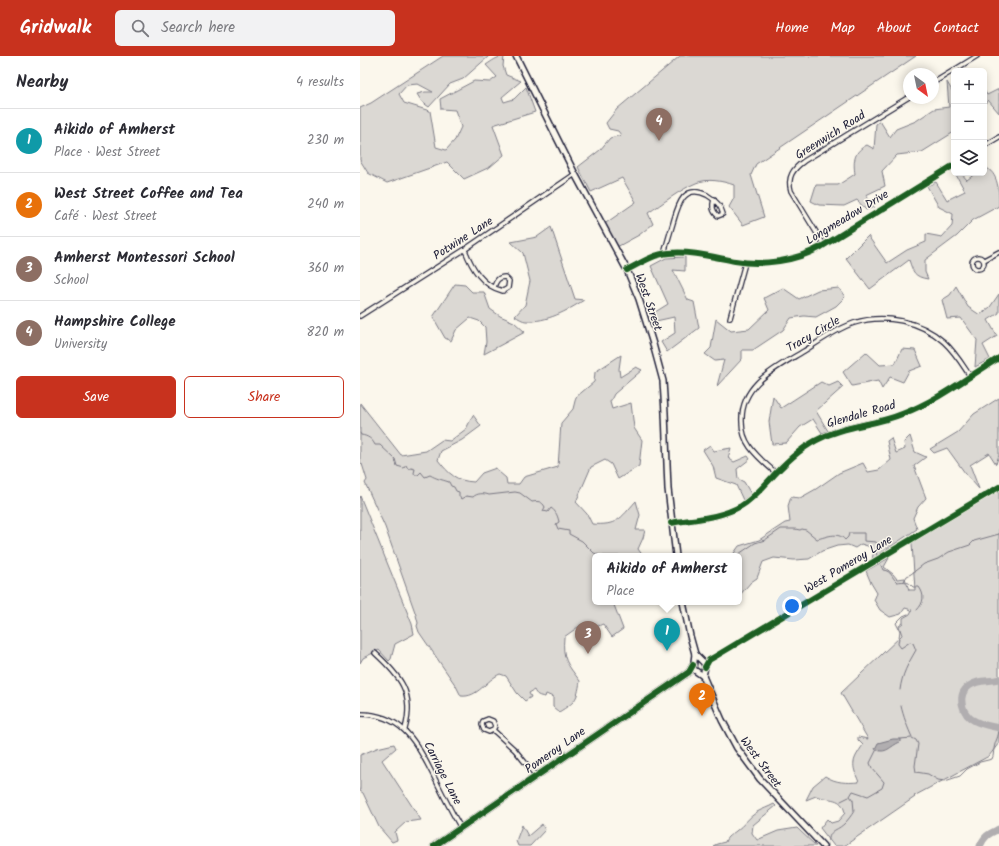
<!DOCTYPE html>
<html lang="en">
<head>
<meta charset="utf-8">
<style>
  body { margin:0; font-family:Kalam,sans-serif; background:#f2f2f3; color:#2b2b33 }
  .controls { position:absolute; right:12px; top:12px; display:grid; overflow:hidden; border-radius:6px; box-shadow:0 2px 10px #0003 }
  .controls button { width:36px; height:36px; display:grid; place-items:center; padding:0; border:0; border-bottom:1px solid #e1e1e2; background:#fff; color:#2b2b33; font:20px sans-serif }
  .compass { position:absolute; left:543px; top:12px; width:36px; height:36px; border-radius:50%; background:#fff; box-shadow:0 2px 10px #0003; rotate:147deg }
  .you { position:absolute; left:432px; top:550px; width:14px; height:14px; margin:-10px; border:3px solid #fff; border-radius:50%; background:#1a73e8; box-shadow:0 0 0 6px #1a73e833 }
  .badge { display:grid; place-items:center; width:26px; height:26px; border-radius:50%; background:#c8321e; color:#fff; font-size:13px; font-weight:700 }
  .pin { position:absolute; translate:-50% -33px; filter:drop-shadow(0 1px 2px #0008) }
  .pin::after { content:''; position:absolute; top:21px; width:14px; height:12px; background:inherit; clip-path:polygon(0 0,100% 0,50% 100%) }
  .popup { position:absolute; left:232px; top:497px; width:150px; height:52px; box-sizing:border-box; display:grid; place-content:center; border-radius:6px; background:#fff; filter:drop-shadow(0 1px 3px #0005); font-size:13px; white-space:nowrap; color:#7c7c81 }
  .popup b { font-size:15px; color:#2b2b33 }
  .popup::after { content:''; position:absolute; left:50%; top:100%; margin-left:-8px; border:8px solid transparent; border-top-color:#fff }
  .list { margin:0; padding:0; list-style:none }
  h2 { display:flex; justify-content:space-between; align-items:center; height:52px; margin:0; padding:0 16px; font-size:17px }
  h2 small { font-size:13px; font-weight:400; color:#7c7c81 }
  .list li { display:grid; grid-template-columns:26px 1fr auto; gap:12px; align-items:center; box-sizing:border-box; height:64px; padding:0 16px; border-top:1px solid #e1e1e2 }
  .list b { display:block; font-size:15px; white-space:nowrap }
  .list p { margin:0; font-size:13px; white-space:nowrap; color:#7c7c81 }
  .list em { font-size:13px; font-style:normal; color:#7c7c81 }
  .actions { display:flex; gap:8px; padding:12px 16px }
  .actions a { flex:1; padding:9px 0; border:1px solid #c8321e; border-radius:6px; text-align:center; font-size:14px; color:#c8321e }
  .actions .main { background:#c8321e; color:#fff }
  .icon { flex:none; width:22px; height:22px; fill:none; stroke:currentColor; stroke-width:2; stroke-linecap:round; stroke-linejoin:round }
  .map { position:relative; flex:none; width:639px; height:790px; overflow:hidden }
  header { display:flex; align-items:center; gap:24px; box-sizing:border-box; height:56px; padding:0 20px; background:#c8321e; color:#fff }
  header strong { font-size:19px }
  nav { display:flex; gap:22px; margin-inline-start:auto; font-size:14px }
  .search { width:280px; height:36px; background:#f2f2f3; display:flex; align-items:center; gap:10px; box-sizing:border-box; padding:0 14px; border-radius:6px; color:#7c7c81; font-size:15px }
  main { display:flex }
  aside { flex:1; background:#fff }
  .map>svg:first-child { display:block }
  .green { fill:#dbd8d3; stroke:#7e7d87 }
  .water { fill:#b1aeb0; stroke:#787681 }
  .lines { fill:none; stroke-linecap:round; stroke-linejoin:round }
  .stream { stroke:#787681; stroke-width:1 }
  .river { stroke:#b1aeb0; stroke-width:7 }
  .minor-casing { stroke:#22223b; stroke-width:6 }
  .tertiary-casing { stroke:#22223b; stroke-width:8 }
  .secondary-casing { stroke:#22223b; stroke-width:8 }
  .minor { stroke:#fbf7ec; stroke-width:3.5 }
  .tertiary { stroke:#fbf7ec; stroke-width:4.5 }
  .secondary { stroke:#fbf7ec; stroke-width:5 }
  .cycleway-casing { stroke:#fbf7ec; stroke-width:8 }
  .cycleway { stroke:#1b5e20; stroke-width:6 }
  .labels { text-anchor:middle; stroke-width:3; stroke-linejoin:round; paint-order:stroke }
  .street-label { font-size:12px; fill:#22223b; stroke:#fbf7ec }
</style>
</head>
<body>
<header>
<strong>Gridwalk</strong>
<div class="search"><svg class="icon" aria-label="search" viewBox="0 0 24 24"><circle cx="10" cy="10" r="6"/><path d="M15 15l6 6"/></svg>Search here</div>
<nav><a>Home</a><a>Map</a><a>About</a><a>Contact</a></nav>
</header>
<main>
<aside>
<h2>Nearby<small>4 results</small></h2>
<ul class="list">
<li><span class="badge" style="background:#0f9aa8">1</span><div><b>Aikido of Amherst</b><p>Place · West Street</p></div><em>230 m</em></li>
<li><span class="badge" style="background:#e8710a">2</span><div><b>West Street Coffee and Tea</b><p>Café · West Street</p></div><em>240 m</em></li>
<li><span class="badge" style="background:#8d6e63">3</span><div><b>Amherst Montessori School</b><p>School</p></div><em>360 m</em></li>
<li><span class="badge" style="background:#8d6e63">4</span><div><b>Hampshire College</b><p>University</p></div><em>820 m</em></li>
</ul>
<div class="actions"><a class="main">Save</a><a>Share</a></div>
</aside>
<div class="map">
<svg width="639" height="790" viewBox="0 0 639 790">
  <rect width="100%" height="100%" fill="#fbf7ec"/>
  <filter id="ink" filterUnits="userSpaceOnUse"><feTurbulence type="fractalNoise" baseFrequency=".025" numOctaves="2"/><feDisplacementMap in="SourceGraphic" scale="8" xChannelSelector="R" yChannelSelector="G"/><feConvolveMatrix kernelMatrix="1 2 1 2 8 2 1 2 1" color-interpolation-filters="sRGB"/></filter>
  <g filter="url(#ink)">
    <g class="green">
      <path d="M83,0H129L103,23L90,28L69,51L62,46L57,38L65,36H73L58,28L47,29L39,38L44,47L70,55L76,91L86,94L95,84L101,71L95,54L81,53L80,43L114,25L130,26L137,21L126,9C132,5 137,1 144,0L143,10L146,19L161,25L142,41L144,46L154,43L166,31L175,56L133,69L144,99L130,111L104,123L87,106L27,127L8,117L0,104V52L11,47Z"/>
      <path d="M320,0H556L396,108L391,119L404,161L383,169L369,151L374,142V129C363,125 347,122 336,127C321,133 302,148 288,157L293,168L279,179L255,192L243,169L276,146L262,122L231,136L218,111L240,94L250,82L261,79L258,75L249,73L246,67L257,53Z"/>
      <path d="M587,26L594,38V76L562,96L537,99L522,115L525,130L506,139L514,151L506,154L497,144L484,150L459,149L451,145L456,129H478L495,118C493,105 494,95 507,89L514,93L516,68L520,65L530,81L536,73L556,65L574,53L589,51Z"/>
      <polygon points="639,33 639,57 628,44 624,49 624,34 627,39"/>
      <path d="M624,111C639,116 639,136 639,150L613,164L597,180L565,204V216L568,223C554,221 553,216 549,204L510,233L486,202L508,180L527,207L547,194L566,186V178L582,181L592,170L593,158L579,151L567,130L576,126L587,144L605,135L595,117H601L607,124L616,117H624Z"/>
      <path d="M191,171L215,243L224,244C207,255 187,266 166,265C163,265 158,262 155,260L165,249L170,225L163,197L151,186L177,181Z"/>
      <polygon points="325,201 325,215 313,214 328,244 334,246 339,272 307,296 301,286 315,277 314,261 296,265 292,258 308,248 291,210 306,202"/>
      <polygon points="95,228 105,229 112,236 124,236 130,253 140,260 154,266 165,276 124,298 126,286 125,271 119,265 110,262 96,274 91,285 85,282 73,261"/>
      <polygon points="596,230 608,251 620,259 630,251 639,238 639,257 628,264 637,280 623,289 630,303 615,311 617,284 601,262 587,263 582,244 590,239"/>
      <polygon points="423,232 439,243 458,234 479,232 485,241 476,250 456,261 444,260 431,262 423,274 393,294 382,294 382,303 357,330 364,304 355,305 345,298 351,292 356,263 371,275 389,273 409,254 404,242"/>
      <polygon points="542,293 555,294 562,310 549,315 543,326 530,321 522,333 518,325 492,330 483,316 506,296 520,309 535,308"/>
      <path d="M261,299L259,313L260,321L276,311L282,314L254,338L250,346L252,353L271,347L274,372L282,384L279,410L258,423L251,408L245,404L231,411L216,446L227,458L232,468C257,470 260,463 276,445L280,459L276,474H285L283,482L278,493L283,500H235V546H257L254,549L263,573L252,581L243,568L231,573L221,569L204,581C202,603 207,608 220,625C217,645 215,646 199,656L193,651V641L186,638L185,641C179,640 176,639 174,634L169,637L171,641L165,645L157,637L146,620L140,618C126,624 118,642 101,640L96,630L59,576L57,570L58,567L56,559L25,471L5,427L7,424L2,408L0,406V347L41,399L66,395L82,384L90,385L106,373L113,359L121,370L102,384L81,395L78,404C89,418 96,425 114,426L122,417L136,412L139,416L146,422L147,428H159L164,421L198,411L201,367L213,353L216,341L234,326L235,316Z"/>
      <polygon points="461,326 469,330 478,326 483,331 456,355 468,375 462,377 453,363 440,371 426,387 412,388 409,366 413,340 421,352"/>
      <polygon points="639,342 639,399 636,408 629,397 610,409 619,433 605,417 587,392 574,397 570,393 598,376 614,358"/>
      <polygon points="550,380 555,396 566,401 554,410 566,442 558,451 553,462 557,473 512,503 514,495 511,491 501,488 495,492 488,489 477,490 462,495 449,503 434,504 414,502 403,506 397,522 391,526 379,540 379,500 372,500 379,490 399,484 425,467 430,466 428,450 431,441 440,442 456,433 479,417 503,407 508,416 519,414 531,404 527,385 531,382 536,397 545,393 544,386"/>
      <polygon points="350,389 354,395 371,392 368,402 374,406 388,400 390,403 377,413 378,423 384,426 391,438 383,444 376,429 356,422 353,410 343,394"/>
      <path d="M639,435V687L629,700L554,740L555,741L484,790H474L460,772L467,763L471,767L478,765L485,757C482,740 470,745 456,740L446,744L453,730L465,720C476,727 486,727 499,726C491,708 492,705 503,689L498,684V681L508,683L481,637L542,579L539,570L543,567V562L550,558L552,554L545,552L541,558L530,561L520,554L514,544L517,537L511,527L506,515L529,502L524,511L533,518L537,523L545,522L549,534H555L552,487Z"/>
      <polygon points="0,440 52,568 54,578 35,588 31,603 29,605 19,594 3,602 0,607"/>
      <polygon points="34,688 36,692 22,704 61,764 46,766 35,776 37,784 32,786 19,771 3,737 0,735 0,699 17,692"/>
      <path d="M414,748L416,750L393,769L392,777L397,784L418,775L437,772L456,790H353L357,788L365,786C367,780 371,779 376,775C383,770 389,761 397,756C402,753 409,751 414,748Z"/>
      <polygon points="182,768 185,774 170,790 158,790 156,785 162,769 168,780"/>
    </g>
    <path class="water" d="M533,683H540V686C530,690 526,699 515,693L518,687Z"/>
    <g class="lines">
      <g class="stream">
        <path d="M0,377L1,379C8,380 12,383 15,389H20L35,403L37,410L44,412L46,409L48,413L51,412L55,413L54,417L55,419H58L61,416L65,421L70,419C77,423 80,423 89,426L91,430L94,431L96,435L99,436V440L101,443L106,440L113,441C117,437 124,437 129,439L155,436L160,437L172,446C178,445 182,445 185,451L183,455L188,456L191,452C196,455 198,461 199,466L196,468L198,473L209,475V478L222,485L234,497L241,500"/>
        <path d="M376,500L395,487L405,484L421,473H435L440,474L442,473L446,474L457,483C466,481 478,475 485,484L488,481L489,477H504V485L516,486L519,490L516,496L517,500"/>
        <path d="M520,507L523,514C532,515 531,521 537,526C545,525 548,525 553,531H559C565,539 564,547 557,554"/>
        <polyline points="544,525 547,520 551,518 564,508 578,503 589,496 610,489 614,485 639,478"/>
        <path d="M540,634C542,618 548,608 556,594L553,587L550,586L541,592L538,588L540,575L536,567L543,560L548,558"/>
        <path d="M541,650C543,659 548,673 552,681"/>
        <path d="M540,683L552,682L556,684L558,688L555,710L556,716L568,718L578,724L585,725L600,720L607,713L620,706L632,703C634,699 633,697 634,693C635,684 639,682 639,672"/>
        <polyline points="481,745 489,741"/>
        <path d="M468,790C469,772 474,777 484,768C488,764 491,760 494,755L493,744L490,740L493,735L508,740L522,732L524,726L512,712L510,707L517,693"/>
      </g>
      <g class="river">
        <path d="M639,623C629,626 618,623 609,630C596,639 602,659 615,665C622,669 631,670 639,672"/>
        <path d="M620,790C625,779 629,778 639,773"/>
      </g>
      <defs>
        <g id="minor">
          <polyline points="573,27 617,0"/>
          <polyline points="624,90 639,81"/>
          <path d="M464,189L431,135C427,121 433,113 444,105L549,41"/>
          <path d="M105,194C112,212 122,230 143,235L148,232L149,225L145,221C138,221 136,225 134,231"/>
          <path d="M304,198C307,187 310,177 313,167C318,150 323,127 347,139C354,143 361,149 363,158L358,160C352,155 352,150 354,143"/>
          <circle cx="618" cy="207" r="6"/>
          <polyline points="624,204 639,196"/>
          <path d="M267,214C280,207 294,198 309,197C332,195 353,201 375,205C404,210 435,205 461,191L594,109"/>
          <polyline points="0,260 107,192 215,118"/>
          <polyline points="370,262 385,207"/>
          <path d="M416,417C407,409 397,401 390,391C385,384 382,375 382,366C380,328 416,312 444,295C460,285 476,273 494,267C524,257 561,265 584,286C595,296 602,308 610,320"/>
          <path d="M311,467C332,464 355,463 374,454C391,446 402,431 415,418C428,404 443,391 460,382C485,369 515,368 542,358C576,346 608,321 639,302"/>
          <path d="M15,597C40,620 55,637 45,673"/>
          <polyline points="345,610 349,604 356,600 639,431"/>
          <path d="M0,658C40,658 55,683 71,715C81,734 90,754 101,772"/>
          <polyline points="133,674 129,676 124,674 122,669 123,665 128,663 133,665 135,670 133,674 155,694 176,720"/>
        </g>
        <polyline id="tertiary" points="74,790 329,616 333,609"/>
        <g id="secondary">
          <polyline points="156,0 215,118 267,214 279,243 293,288 303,325 305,357 308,433 316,500"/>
          <polyline points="323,546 330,580 335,598 333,613 343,620"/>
          <polyline points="335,598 344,607 345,611 343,620 362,664 377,692 400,723 463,790"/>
        </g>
      </defs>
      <use href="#minor" class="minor-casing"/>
      <use href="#tertiary" class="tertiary-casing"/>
      <use href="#secondary" class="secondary-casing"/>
      <use href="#minor" class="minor"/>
      <use href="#tertiary" class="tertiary"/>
      <use href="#secondary" class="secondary"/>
      <defs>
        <g id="cycleway">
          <path d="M267,214C280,207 294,198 309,197C332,195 353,201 375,205C404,210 435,205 461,191L594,109"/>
          <path d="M311,467C334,463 360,462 381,450C394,442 404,430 414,419C428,404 443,390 461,382C487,369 516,369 542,358C577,345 608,321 639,302"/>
          <polyline points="345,611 349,604 356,600 639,431"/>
          <polyline points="74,790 329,616 333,609"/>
        </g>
      </defs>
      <use href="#cycleway" class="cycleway-casing"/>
      <use href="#cycleway" class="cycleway"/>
    </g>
  </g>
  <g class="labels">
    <g class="street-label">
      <text transform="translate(470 79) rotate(-32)" y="4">Greenwich Road</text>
      <text transform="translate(487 161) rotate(-31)" y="4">Longmeadow Drive</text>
      <text transform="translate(103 182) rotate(-33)" y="4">Potwine Lane</text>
      <text transform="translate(289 246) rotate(71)" y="4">West Street</text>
      <text transform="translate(453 278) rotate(-30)" y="4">Tracy Circle</text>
      <text transform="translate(501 358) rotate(-16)" y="4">Glendale Road</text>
      <text transform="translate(488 508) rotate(-31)" y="4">West Pomeroy Lane</text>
      <text transform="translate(195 694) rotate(-35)" y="4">Pomeroy Lane</text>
      <text transform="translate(401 706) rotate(53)" y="4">West Street</text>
      <text transform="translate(83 717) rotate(63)" y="4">Carriage Lane</text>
    </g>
  </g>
</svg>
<div class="controls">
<button>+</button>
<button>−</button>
<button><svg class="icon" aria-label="layers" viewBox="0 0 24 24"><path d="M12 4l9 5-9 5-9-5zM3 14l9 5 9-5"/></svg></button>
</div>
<svg class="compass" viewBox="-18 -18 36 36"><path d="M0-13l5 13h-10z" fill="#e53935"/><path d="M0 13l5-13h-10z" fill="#7c7c81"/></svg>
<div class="you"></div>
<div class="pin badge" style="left:307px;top:595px;background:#0f9aa8">1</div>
<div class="popup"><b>Aikido of Amherst</b>Place</div>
<div class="pin badge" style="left:342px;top:660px;background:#e8710a">2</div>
<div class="pin badge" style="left:228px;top:598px;background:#8d6e63">3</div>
<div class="pin badge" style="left:299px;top:85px;background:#8d6e63">4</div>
</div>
</main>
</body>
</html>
